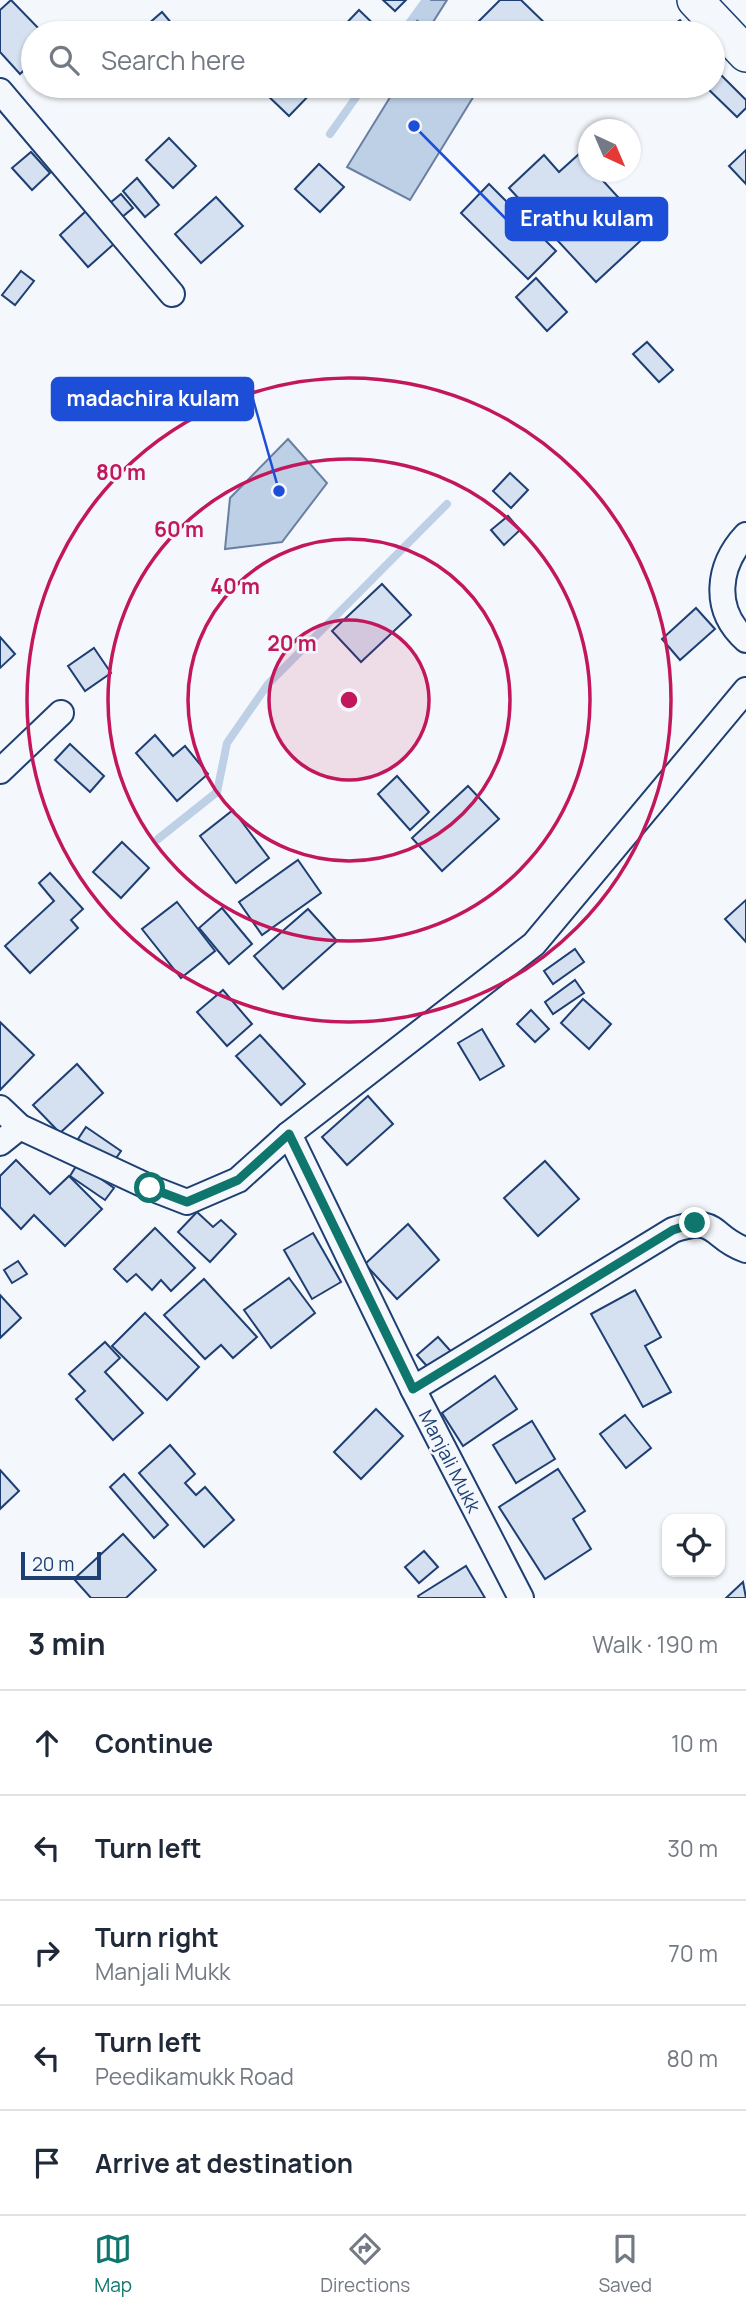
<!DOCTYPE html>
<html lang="en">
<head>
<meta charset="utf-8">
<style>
  body { margin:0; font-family:Manrope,sans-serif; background:#f2f2f3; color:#1f2937 }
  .controls { position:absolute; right:21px; bottom:21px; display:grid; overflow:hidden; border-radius:14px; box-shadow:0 2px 5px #0004 }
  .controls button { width:63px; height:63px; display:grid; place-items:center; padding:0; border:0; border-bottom:2px solid #e0e1e3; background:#fff; color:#1f2937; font:35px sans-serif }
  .compass { position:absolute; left:578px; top:119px; width:63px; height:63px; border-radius:50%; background:#fff; box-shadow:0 2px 5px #0004; rotate:136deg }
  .scale { position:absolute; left:21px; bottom:18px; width:80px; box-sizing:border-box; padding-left:7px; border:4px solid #1d3f73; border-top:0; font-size:19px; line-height:24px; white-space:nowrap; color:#1d3f73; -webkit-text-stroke:5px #f4f7fb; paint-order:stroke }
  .stop { position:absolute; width:21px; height:21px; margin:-16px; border:5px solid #0f766e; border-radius:50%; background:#fff }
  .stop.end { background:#0f766e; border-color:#fff; box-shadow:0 2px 7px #0008 }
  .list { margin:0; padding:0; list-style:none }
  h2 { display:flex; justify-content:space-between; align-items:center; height:91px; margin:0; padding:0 28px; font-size:30px }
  h2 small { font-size:23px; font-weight:400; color:#747a83 }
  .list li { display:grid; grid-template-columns:46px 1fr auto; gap:21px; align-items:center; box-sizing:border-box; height:105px; padding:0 28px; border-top:2px solid #e0e1e3 }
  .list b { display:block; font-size:26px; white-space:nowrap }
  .list p { margin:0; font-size:23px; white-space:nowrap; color:#747a83 }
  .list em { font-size:23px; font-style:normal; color:#747a83 }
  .icon { flex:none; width:38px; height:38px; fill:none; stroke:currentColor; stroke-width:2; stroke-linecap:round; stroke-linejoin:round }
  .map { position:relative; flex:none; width:746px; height:1598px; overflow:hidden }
  .search { position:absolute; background:#fff; box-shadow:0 2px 5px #0004; left:21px; right:21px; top:21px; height:77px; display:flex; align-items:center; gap:18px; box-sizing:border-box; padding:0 24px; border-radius:38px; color:#747a83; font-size:26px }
  .sheet { height:616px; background:#fff }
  nav { display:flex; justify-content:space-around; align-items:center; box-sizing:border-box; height:98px; border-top:2px solid #e0e1e3; background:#fff; font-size:19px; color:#747a83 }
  nav a { display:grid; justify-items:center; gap:4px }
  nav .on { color:#0f766e }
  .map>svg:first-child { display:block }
  .water { fill:#bed0e5; stroke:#687fa3; stroke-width:2 }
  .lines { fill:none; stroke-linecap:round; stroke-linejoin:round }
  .stream { stroke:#bed0e5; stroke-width:8 }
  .building { fill:#d5e0f0; stroke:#1d3f73; stroke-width:2 }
  .street-casing { stroke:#1d3f73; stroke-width:28 }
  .secondary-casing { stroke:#1d3f73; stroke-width:38 }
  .street { stroke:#f4f7fb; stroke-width:24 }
  .secondary { stroke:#f4f7fb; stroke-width:35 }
  .route { stroke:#0f766e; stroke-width:9 }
  .ring { fill:none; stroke:#c2185b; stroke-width:3.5 }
  .labels { text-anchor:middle; stroke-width:5; stroke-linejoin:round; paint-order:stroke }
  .street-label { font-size:19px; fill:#1d3f73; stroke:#f4f7fb }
  .centre { fill:#c2185b; stroke:#f4f7fb; stroke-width:3.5 }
  .ring-label { font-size:21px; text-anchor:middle; font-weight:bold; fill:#c2185b; stroke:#f4f7fb; stroke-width:5; stroke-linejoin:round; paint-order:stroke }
  .leader { fill:none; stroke:#1d4ed8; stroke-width:2.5 }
  .callout-dot { fill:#1d4ed8; stroke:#f4f7fb; stroke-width:2.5 }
  .callout { fill:#1d4ed8; stroke:#1d4ed8; stroke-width:2.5 }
  .callout-label { font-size:21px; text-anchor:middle; font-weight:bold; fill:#fff }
</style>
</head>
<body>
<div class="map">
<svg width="746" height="1598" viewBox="0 0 746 1598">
  <rect width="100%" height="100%" fill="#f4f7fb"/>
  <g class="water">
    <polygon points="424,0 447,0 428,30 413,17"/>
    <polygon points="397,86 480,86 410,200 347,167"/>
    <polygon points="288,439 327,483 282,542 225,549 230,498"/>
  </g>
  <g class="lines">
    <g class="stream">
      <polyline points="402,33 426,0"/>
      <polyline points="330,134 364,86"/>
      <polyline points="158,839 217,792 227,743 268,684 447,504"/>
    </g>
  </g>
  <g class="building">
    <polygon points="11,0 43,33 33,33 33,62 20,74 0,52 0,10"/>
    <polygon points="383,0 406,0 395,11"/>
    <polygon points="500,0 521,0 555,33 467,33"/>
    <polygon points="359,10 381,31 379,33 337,33"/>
    <polygon points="162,12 179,32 141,33 139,32"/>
    <polygon points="680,20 690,33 664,33 663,32"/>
    <polygon points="714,68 746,100 746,108 737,117 705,86 713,86"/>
    <polygon points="269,86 318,86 289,116 263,91"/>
    <polygon points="169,138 196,166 173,188 146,160"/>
    <polygon points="746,150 746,184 729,166"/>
    <polygon points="31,152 50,173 32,190 12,168"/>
    <polygon points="579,154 588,165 588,172 595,172 650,232 596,282 509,188 544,155 559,172"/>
    <polygon points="319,164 344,187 320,212 295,189"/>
    <polygon points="137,178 159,205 145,217 123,191"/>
    <polygon points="489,184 556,251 528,279 461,213"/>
    <polygon points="121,194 133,208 122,217 110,203"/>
    <polygon points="216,197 243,226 201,263 175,234"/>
    <polygon points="86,211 115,243 88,267 60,235"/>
    <polygon points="21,271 34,281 15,305 2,295"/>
    <polygon points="536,278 567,312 547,331 516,297"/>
    <polygon points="647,342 673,370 659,382 633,354"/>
    <polygon points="510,473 528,490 511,508 493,491"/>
    <polygon points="508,516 520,530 504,545 491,530"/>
    <polygon points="382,584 411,615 361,662 332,631"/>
    <polygon points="696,608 715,629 680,660 662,639"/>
    <polygon points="0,637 15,654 0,668"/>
    <polygon points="94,648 111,673 85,691 68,666"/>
    <polygon points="155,735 173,756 185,746 208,774 177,801 136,753"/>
    <polygon points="70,744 104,776 90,792 55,760"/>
    <polygon points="397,776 429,812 410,830 378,794"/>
    <polygon points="468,786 499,819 442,871 412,838"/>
    <polygon points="233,810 269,858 236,883 200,836"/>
    <polygon points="122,842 149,868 121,898 93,872"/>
    <polygon points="298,860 321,893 262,935 239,902"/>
    <polygon points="50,873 83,909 71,920 78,928 30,973 5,946 54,901 39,883"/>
    <polygon points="746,900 746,942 725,919"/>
    <polygon points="177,902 215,951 181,978 142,929"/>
    <polygon points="222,908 252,944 229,964 199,928"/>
    <polygon points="308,909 337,941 283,989 254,956"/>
    <polygon points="575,949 584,962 553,984 544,971"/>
    <polygon points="575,980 584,993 553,1014 545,1002"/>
    <polygon points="223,990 252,1024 227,1046 197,1012"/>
    <polygon points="583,999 611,1024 589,1049 561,1023"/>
    <polygon points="531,1010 549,1029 535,1042 517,1024"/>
    <polygon points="0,1022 34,1055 0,1090"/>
    <polygon points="482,1029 504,1066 480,1080 458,1043"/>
    <polygon points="260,1035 305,1084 281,1105 236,1056"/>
    <polygon points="77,1064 103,1093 60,1133 33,1105"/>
    <polygon points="368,1096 393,1124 347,1165 322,1137"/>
    <polygon points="86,1127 121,1151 112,1164 78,1139"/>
    <polygon points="16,1160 50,1194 69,1176 102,1209 65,1246 34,1215 21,1229 0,1207 0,1176"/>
    <polygon points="545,1161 579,1199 538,1236 504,1198"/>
    <polygon points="78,1163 114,1188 105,1200 70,1176"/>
    <polygon points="197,1212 213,1227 221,1220 236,1234 210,1262 178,1232"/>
    <polygon points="408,1224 439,1260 397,1299 365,1264"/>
    <polygon points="155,1228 195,1268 171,1291 161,1280 152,1290 136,1274 127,1282 114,1269"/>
    <polygon points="313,1233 341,1282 312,1299 284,1250"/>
    <polygon points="18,1261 27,1274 12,1283 4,1270"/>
    <polygon points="289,1278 315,1313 271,1348 244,1310"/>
    <polygon points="204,1279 257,1337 233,1358 221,1345 205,1359 164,1315"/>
    <polygon points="635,1290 661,1337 645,1346 671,1392 643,1407 591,1314"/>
    <polygon points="0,1295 21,1318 0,1338"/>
    <polygon points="145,1313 199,1367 167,1400 112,1346"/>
    <polygon points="438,1337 464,1366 443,1384 417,1355"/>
    <polygon points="105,1342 120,1358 105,1372 143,1413 113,1440 76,1399 85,1391 69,1374"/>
    <polygon points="495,1376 517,1409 463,1446 442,1413"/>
    <polygon points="376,1409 403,1436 361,1479 334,1452"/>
    <polygon points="625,1415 651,1448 626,1468 600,1434"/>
    <polygon points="532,1421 555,1459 516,1483 493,1445"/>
    <polygon points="170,1445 195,1474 185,1483 196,1495 205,1487 234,1520 204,1547 139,1473"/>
    <polygon points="558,1469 585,1511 573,1519 591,1549 545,1579 499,1507"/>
    <polygon points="0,1470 19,1491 0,1509"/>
    <polygon points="124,1474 168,1525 154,1538 110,1487"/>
    <polygon points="123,1534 156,1570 126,1598 91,1598 74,1579"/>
    <polygon points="424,1551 438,1567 419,1583 405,1567"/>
    <polygon points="466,1566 485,1598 419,1598 418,1596"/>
    <polygon points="743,1582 746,1598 726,1598"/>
  </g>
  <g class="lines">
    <defs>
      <g id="street">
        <polyline points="0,91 172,294"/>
        <path d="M746,535C717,566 712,610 746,640"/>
        <polyline points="0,771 61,713"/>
        <polyline points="0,1108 20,1127 151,1188 187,1202 238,1180 289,1134 534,944 746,690"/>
        <polyline points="289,1134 413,1389 521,1598"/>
        <polyline points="0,1143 20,1127"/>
        <path d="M413,1389L673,1230C719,1214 710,1238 746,1250"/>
      </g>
      <polyline id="secondary" points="695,0 746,54"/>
    </defs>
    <use href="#street" class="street-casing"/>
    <use href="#secondary" class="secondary-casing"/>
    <use href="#street" class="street"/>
    <use href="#secondary" class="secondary"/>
  </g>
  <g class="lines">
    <polyline class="route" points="150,1188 187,1202 238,1180 289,1134 413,1389 673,1230 695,1223"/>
  </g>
  <circle cx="349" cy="700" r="80" fill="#c2185b" fill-opacity=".12"/>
  <g class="ring">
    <circle cx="349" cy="700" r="80"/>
    <circle cx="349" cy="700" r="161"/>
    <circle cx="349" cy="700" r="241"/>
    <circle cx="349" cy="700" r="322"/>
  </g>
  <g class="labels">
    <g class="street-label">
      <text transform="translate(450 1461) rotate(63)" y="7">Manjali Mukk</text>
    </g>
  </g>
  <circle cx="349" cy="700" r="10" class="centre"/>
  <g class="ring-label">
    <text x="121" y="480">80 m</text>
    <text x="179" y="537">60 m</text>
    <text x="235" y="594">40 m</text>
    <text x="292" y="651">20 m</text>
  </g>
  <path class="leader" d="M414 126L506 219M279 491L253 399"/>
  <g class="callout-dot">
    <circle cx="414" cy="126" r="7"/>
    <circle cx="279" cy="491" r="7"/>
  </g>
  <g class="callout">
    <rect x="506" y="198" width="161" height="42" rx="7"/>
    <rect x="52" y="378" width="201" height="42" rx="7"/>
  </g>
  <g class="callout-label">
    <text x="587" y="226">Erathu kulam</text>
    <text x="153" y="406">madachira kulam</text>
  </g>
</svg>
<div class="controls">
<button><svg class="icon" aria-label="locate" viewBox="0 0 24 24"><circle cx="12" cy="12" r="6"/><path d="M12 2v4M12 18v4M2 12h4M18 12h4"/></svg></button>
</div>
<svg class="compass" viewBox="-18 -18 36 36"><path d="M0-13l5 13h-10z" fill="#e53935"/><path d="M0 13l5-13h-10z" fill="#747a83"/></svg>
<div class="scale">20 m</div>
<div class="stop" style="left:150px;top:1188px"></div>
<div class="stop end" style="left:695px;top:1223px"></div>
<div class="search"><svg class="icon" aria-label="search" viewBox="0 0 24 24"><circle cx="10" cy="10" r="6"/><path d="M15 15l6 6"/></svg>Search here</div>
</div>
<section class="sheet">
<h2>3 min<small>Walk · 190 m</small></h2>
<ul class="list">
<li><svg class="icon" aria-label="ahead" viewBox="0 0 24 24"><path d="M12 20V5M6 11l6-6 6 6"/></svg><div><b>Continue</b></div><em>10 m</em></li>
<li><svg class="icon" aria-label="left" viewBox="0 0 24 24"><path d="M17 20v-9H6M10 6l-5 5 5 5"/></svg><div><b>Turn left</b></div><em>30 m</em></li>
<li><svg class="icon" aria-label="right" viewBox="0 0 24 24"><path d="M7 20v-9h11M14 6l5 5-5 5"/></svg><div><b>Turn right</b><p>Manjali Mukk</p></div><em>70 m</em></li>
<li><svg class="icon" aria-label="left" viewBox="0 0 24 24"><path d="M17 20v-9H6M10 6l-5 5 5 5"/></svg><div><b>Turn left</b><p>Peedikamukk Road</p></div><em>80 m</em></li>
<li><svg class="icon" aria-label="arrive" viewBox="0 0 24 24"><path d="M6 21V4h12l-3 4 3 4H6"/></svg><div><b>Arrive at destination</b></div></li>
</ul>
</section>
<nav>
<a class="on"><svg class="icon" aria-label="map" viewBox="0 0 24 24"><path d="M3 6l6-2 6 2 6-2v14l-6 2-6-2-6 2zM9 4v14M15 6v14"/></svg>Map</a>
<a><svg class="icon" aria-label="directions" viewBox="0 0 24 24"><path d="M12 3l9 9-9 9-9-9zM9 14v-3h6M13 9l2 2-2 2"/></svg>Directions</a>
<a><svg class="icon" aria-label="saved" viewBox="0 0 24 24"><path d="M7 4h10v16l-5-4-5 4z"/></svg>Saved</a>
</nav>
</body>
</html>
